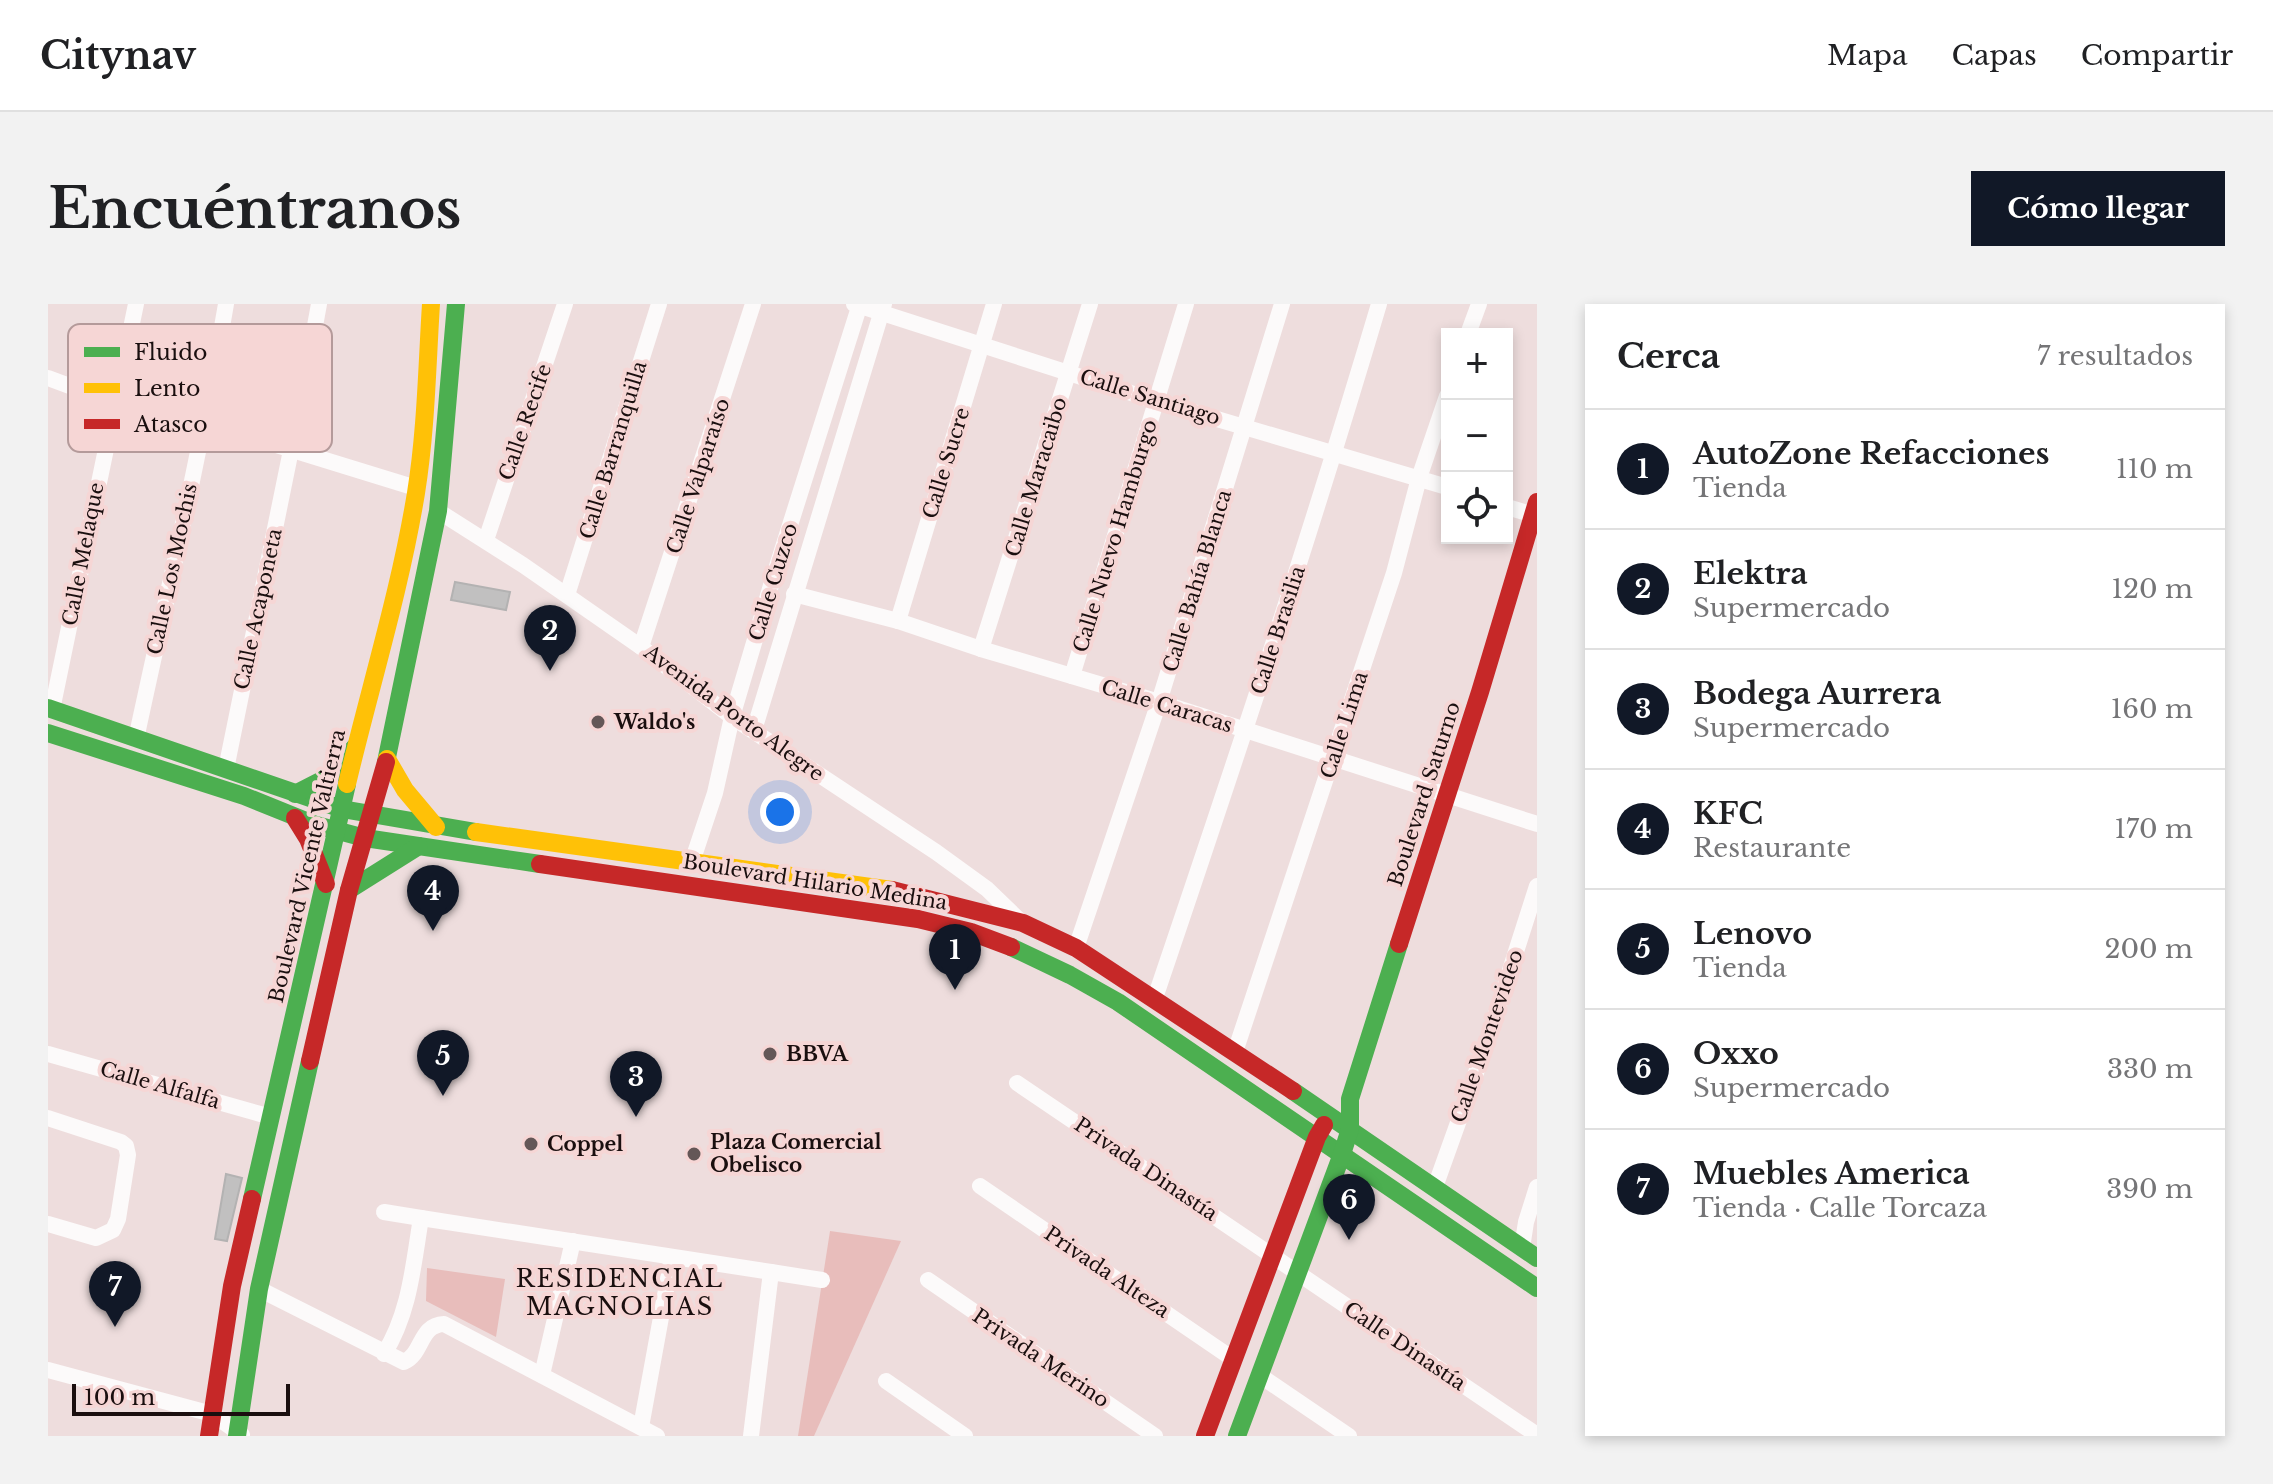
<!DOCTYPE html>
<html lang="es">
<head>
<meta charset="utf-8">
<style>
  body { margin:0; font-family:"Libre Baskerville",serif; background:#f2f2f2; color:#202124 }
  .controls { position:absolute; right:24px; top:24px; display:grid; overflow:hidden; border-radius:0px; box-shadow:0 4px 12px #0003 }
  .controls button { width:72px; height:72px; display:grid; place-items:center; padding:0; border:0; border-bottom:2px solid #e0e0e0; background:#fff; color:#202124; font:40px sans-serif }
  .scale { position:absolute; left:24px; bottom:20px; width:218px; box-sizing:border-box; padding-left:8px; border:4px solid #1a0f0f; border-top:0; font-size:22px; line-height:28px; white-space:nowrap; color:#1a0f0f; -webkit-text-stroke:6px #f6d6d5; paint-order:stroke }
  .you { position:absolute; left:732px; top:508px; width:28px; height:28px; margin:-20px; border:6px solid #fff; border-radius:50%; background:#1a73e8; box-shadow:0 0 0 12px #1a73e833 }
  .badge { display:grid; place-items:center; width:52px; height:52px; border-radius:50%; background:#111827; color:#fff; font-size:26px; font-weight:700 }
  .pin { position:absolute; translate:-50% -66px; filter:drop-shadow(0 2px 4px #0008) }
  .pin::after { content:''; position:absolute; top:42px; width:28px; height:24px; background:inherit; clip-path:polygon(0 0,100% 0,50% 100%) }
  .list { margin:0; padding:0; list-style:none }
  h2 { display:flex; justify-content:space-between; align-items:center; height:104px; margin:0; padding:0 32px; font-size:34px }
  h2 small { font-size:26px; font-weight:400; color:#757577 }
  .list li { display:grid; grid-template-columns:52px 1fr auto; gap:24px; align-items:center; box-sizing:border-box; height:120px; padding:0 32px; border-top:2px solid #e0e0e0 }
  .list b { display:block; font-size:30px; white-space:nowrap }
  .list p { margin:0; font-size:26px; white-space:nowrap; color:#757577 }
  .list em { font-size:26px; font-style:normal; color:#757577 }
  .icon { flex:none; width:44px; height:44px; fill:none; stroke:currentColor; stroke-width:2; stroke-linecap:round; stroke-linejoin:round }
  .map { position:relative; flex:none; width:1489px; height:1132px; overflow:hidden; border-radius:0px }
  header { display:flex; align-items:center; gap:48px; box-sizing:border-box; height:112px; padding:0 40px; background:#fff; border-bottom:2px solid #e0e0e0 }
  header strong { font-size:38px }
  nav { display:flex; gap:44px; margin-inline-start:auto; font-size:28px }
  .intro { display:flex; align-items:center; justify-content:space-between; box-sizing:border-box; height:192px; padding:0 48px }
  h1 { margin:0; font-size:56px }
  .button { padding:20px 36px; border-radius:0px; background:#111827; color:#fff; font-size:28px; font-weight:700 }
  main { display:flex; gap:48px; padding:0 48px }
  aside { flex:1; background:#fff; border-radius:0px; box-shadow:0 4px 12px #0003 }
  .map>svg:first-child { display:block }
  .green { fill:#e8bdbb }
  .building { fill:#c1c0c0; stroke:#b3b2b2; stroke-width:2 }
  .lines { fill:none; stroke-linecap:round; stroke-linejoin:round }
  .street { stroke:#fcfafa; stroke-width:16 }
  .fast { stroke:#4caf50; stroke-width:18 }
  .slow { stroke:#ffc107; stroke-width:18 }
  .jam { stroke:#c62828; stroke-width:18 }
  .poi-dot { fill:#645757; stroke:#f6d6d5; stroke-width:3 }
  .labels { text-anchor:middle; stroke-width:8; stroke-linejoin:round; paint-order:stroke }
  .street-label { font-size:20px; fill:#1a0f0f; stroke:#f6d6d5 }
  .poi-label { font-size:20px; font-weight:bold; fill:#1a0f0f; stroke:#f6d6d5; text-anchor:start }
  .quarter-label { font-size:24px; letter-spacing:2px; fill:#1a0f0f; stroke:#f6d6d5 }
  .key { fill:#f6d6d5; stroke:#b49a9a; stroke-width:2 }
  .key-label { font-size:22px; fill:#1a0f0f }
</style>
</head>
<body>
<header>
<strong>Citynav</strong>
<nav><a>Mapa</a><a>Capas</a><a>Compartir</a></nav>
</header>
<div class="intro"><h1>Encuéntranos</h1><a class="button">Cómo llegar</a></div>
<main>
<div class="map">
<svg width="1489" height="1132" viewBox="0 0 1489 1132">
  <rect width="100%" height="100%" fill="#edd"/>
  <g class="green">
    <polygon points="782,927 853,937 766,1132 750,1132"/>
    <polygon points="379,964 457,975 448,1033 378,997"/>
  </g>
  <g class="building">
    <polygon points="407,278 462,288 458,306 403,296"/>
    <polygon points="178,870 194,874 179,937 167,935"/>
  </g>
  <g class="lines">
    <g class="street">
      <polyline points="806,0 1108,97 1399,183"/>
      <polyline points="1420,30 1431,0"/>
      <polyline points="0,74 35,87 157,119 368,184"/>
      <polyline points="255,87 271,0"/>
      <polyline points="1459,203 1489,212"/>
      <polyline points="390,207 475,261 593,343 684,413 888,548 939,585 970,615"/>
      <polyline points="438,236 517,0"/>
      <polyline points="746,290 850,317 933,345 1111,398 1489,520"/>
      <polyline points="519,291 611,0"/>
      <polyline points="850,317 946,0"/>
      <polyline points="593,343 705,0"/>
      <polyline points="933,345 1042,0"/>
      <polyline points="1024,372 1138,0"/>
      <polyline points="4,406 88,0"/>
      <polyline points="706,426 836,0"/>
      <path d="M88,435C119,291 153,146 178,0"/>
      <polyline points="178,465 243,146"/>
      <polyline points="644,558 667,489 684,413 724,278 812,0"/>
      <polyline points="1028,644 1111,398 1234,0"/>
      <path d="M1107,694C1185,464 1262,233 1331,0"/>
      <polyline points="1187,748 1346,269 1371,174 1399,92"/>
      <polyline points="0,750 223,813"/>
      <polyline points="969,779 1489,1131"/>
      <polyline points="0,814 73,838 78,842 80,851 70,915 65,926 48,934 0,920"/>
      <polyline points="932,882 1185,1055"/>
      <polyline points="1387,883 1440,735 1489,582"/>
      <polyline points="336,908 373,914"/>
      <polyline points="1474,944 1478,918 1489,883"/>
      <polyline points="723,968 774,976"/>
      <polyline points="880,976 1107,1132"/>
      <path d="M211,985L356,1058C375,1050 371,1021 396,1020L609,1132"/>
      <path d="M336,1050C362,1008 365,962 373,914L723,968L703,1132"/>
      <polyline points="0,1066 164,1110 194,1131"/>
      <polyline points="494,1071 525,937"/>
      <polyline points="1211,1071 1301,1132"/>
      <polyline points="838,1077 917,1132"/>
      <polyline points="593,1123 624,953"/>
    </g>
    <g class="fast">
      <polyline points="0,404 294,505 428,528"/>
      <polyline points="0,429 196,492 268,521 317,534 492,560"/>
      <polyline points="338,458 390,207 408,0"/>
      <polyline points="247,490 284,471 307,443"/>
      <polyline points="301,586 371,542"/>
      <polyline points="963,643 1022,671 1070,698 1489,984"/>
      <polyline points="1245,787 1489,954"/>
      <polyline points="204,895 299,480"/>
      <polyline points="189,1132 211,985 262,757"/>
      <polyline points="1189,1132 1294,850 1302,825 1302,795 1351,640"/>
    </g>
    <g class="slow">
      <polyline points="339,455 357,486 388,523"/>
      <path d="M299,480C322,383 352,287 368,189C378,127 379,63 383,0"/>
      <polyline points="428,528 844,586"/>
    </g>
    <g class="jam">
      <polyline points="247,514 260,535 278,580"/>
      <polyline points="492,560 870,615 923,628 963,643"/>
      <polyline points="844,586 975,619 1028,644 1245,787"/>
      <polyline points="1351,640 1432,388 1489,198"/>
      <polyline points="262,757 301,586 338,458"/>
      <polyline points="161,1132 184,982 204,895"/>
      <polyline points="1157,1132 1269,833 1276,821"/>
    </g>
  </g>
  <g class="poi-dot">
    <circle cx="550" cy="418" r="8"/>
    <circle cx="722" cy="750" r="8"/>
    <circle cx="483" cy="840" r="8"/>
    <circle cx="646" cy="850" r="8"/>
  </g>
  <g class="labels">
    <g class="street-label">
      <text transform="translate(1102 93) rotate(17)" y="7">Calle Santiago</text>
      <text transform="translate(477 118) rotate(-71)" y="7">Calle Recife</text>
      <text transform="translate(565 146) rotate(-73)" y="7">Calle Barranquilla</text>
      <text transform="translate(898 159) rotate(-73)" y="7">Calle Sucre</text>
      <text transform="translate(650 172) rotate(-72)" y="7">Calle Valparaíso</text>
      <text transform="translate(988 173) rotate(-73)" y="7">Calle Maracaibo</text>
      <text transform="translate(1067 232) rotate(-73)" y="7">Calle Nuevo Hamburgo</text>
      <text transform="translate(35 250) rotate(-79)" y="7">Calle Melaque</text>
      <text transform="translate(124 265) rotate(-78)" y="7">Calle Los Mochis</text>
      <text transform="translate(1149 277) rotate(-73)" y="7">Calle Bahía Blanca</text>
      <text transform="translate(725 278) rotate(-73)" y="7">Calle Cuzco</text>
      <text transform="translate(210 305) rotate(-78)" y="7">Calle Acaponeta</text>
      <text transform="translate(1230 326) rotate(-72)" y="7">Calle Brasilia</text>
      <text transform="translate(1119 402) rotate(17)" y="7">Calle Caracas</text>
      <text transform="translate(686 409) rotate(36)" y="7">Avenida Porto Alegre</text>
      <text transform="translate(1296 421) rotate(-72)" y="7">Calle Lima</text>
      <text transform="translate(1376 490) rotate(-72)" y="7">Boulevard Saturno</text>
      <text transform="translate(259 562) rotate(-77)" y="7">Boulevard Vicente Valtierra</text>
      <text transform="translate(767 578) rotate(9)" y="7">Boulevard Hilario Medina</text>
      <text transform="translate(1439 732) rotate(-71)" y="7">Calle Montevideo</text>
      <text transform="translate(112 781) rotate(16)" y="7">Calle Alfalfa</text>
      <text transform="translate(1098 865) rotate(34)" y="7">Privada Dinastía</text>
      <text transform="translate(1059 968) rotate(34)" y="7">Privada Alteza</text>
      <text transform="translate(1357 1042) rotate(34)" y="7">Calle Dinastía</text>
      <text transform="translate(993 1054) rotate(34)" y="7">Privada Merino</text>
    </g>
    <g class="poi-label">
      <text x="566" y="425">Waldo's</text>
      <text x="738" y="757">BBVA</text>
      <text x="662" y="845">Plaza Comercial<tspan x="662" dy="23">Obelisco</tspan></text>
      <text x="499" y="847">Coppel</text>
    </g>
    <g class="quarter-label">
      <text x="572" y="983">RESIDENCIAL<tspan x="572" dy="28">MAGNOLIAS</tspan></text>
    </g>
  </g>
  <rect x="20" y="20" width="264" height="128" rx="12" class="key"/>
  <rect x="36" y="43" width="36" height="10" fill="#4caf50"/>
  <rect x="36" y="79" width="36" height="10" fill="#ffc107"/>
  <rect x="36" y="115" width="36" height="10" fill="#c62828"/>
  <g class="key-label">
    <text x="86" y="56">Fluido</text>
    <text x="86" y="92">Lento</text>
    <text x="86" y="128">Atasco</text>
  </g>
</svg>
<div class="controls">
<button>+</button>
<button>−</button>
<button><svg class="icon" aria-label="locate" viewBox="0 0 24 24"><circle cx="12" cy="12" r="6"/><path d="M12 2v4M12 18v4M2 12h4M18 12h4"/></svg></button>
</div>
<div class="scale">100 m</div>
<div class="you"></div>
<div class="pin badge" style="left:907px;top:686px">1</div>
<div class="pin badge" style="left:502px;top:367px">2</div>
<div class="pin badge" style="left:588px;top:813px">3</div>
<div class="pin badge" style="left:385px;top:627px">4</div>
<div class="pin badge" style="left:395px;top:792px">5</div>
<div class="pin badge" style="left:1301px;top:936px">6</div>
<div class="pin badge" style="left:67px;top:1023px">7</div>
</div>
<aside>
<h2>Cerca<small>7 resultados</small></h2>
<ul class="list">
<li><span class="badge">1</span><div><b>AutoZone Refacciones</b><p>Tienda</p></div><em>110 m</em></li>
<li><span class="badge">2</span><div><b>Elektra</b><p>Supermercado</p></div><em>120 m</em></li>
<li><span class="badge">3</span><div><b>Bodega Aurrera</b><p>Supermercado</p></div><em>160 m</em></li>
<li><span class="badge">4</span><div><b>KFC</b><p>Restaurante</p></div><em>170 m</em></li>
<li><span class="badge">5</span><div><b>Lenovo</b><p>Tienda</p></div><em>200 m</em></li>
<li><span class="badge">6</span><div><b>Oxxo</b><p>Supermercado</p></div><em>330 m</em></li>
<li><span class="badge">7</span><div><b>Muebles America</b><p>Tienda · Calle Torcaza</p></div><em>390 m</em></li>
</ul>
</aside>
</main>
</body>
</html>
